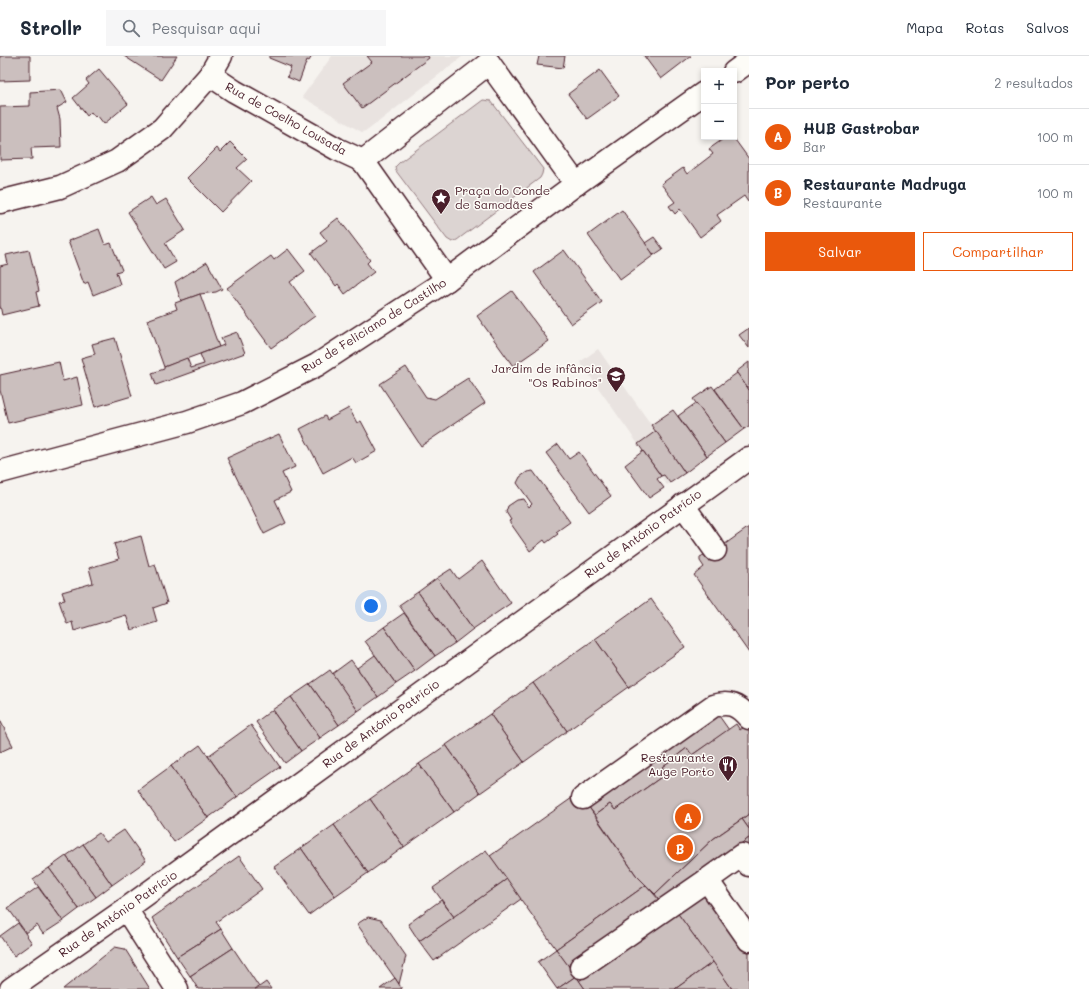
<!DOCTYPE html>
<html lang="pt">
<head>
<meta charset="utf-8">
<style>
  body { margin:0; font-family:Mali,sans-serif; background:#f6f6f7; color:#1f2937 }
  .controls { position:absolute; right:12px; top:12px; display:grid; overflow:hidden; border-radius:0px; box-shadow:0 2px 6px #0003 }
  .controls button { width:36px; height:36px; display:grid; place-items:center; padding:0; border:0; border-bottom:1px solid #e0e1e3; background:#fff; color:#1f2937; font:20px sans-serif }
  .you { position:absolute; left:371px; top:550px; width:14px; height:14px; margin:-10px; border:3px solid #fff; border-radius:50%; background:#1a73e8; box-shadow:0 0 0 6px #1a73e833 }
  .badge { display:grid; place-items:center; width:26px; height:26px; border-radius:50%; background:#ea580c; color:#fff; font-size:13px; font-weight:700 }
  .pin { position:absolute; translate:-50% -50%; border:2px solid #fff; box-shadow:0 1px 4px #0006 }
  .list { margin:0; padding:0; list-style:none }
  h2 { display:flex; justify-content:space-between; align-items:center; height:52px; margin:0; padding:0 16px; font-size:17px }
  h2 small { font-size:13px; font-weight:400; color:#747a83 }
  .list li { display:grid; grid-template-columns:26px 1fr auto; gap:12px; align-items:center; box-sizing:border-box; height:56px; padding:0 16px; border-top:1px solid #e0e1e3 }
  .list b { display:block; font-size:15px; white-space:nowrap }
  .list p { margin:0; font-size:13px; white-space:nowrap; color:#747a83 }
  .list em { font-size:13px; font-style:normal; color:#747a83 }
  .actions { display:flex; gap:8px; padding:12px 16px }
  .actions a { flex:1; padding:9px 0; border:1px solid #ea580c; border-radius:0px; text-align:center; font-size:14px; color:#ea580c }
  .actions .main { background:#ea580c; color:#fff }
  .icon { flex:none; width:22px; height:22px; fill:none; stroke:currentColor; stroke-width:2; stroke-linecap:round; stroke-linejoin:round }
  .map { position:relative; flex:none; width:749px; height:933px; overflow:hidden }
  header { display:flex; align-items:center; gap:24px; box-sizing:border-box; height:56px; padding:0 20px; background:#fff; border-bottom:1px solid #e0e1e3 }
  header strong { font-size:19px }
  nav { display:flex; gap:22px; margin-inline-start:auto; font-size:14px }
  .search { width:280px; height:36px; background:#f6f6f7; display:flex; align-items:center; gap:10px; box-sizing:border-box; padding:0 14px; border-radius:0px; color:#747a83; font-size:15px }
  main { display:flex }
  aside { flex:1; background:#fff }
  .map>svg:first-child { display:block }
  .built { fill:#e9e3e0 }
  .green { fill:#dcd4d2; stroke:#937a7e }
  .building { fill:#cbbfbe; stroke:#4a1f2b }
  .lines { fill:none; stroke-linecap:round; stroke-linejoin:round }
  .minor-casing { stroke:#4a1f2b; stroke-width:25 }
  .minor { stroke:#fdfcf7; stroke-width:22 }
  .labels { text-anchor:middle; stroke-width:3; stroke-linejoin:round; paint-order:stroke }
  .street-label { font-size:12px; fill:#4a1f2b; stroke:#fdfcf7 }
  .poi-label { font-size:12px; fill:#4a1f2b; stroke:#fdfcf7; text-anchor:end }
</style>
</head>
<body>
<header>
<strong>Strollr</strong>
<div class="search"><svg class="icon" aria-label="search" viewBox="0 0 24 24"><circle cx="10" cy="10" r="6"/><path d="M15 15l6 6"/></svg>Pesquisar aqui</div>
<nav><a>Mapa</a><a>Rotas</a><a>Salvos</a></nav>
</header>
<main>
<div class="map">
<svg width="749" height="933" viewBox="0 0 749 933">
  <rect width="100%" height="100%" fill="#f6f3ef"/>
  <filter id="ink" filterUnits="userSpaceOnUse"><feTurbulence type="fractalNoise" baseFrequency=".025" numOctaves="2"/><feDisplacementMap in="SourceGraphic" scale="8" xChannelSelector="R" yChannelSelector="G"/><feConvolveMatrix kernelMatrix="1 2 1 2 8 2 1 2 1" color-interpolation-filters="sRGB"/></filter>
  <g filter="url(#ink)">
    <g class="built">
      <polygon points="332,0 463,0 368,74 362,76 358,74 302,41"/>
      <polygon points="598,293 685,417 667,429 580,306"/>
    </g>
    <polygon class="green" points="483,44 491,45 543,113 542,118 540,122 457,184 452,186 447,183 396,115 395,111 400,106"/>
    <g class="building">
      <polygon points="0,0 30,0 30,24 0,25"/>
      <polygon points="124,0 177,0 161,24"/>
      <polygon points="269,0 312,0 309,5 307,4 299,26 287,21 291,11 269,2"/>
      <polygon points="367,0 428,0 429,2 362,52 343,27 372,6"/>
      <polygon points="539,0 565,0 563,12 537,9"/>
      <polygon points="644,0 691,0 661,23"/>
      <polygon points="99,13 128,48 104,68 97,59 95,61 91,56 87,60 73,42 89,28 86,24"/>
      <polygon points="600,14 619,40 587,63 568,38"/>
      <polygon points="61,34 67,46 57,52 60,63 61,91 31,92 32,103 0,104 0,51 30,50 30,36"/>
      <polygon points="726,81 733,81 749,103 749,145 748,146 744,140 717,159 721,165 700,181 680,153 675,158 669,150 675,146 661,128 683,112 687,118 713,98 709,93"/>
      <polygon points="230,86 247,103 237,112 251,125 221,156 187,122 217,92 220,96"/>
      <polygon points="151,141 156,149 166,143 185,174 165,187 176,206 164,213 128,156"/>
      <polygon points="622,154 654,199 620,224 588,179"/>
      <polygon points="338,162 370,204 367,207 374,216 345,238 338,228 336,230 311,197 327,185 320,176"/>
      <polygon points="99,173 105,189 111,187 122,214 116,216 120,228 93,239 88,226 84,228 68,185"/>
      <polygon points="654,181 663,193 654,199 645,187"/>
      <polygon points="288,193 305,215 290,226 315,260 271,292 227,232 271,200 274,204"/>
      <polygon points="29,194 39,235 36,236 39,250 2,259 0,249 0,210 8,208 6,199"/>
      <polygon points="564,194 602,246 571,268 534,216"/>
      <polygon points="207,206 222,233 216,236 200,238 181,245 175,226"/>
      <polygon points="512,235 549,285 513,310 477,260"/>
      <polygon points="200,238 219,291 164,311 147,264 177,253 175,247"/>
      <polygon points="749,272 749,292 739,279"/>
      <polygon points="237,276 245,297 156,329 152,317 164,313 164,311 187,302 191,312 204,308 200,298 224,289 221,282"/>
      <polygon points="115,282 132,340 95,351 81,302 95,298 92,288"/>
      <polygon points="59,306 63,325 77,321 83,349 8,367 0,334 0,319"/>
      <polygon points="749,306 749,334 736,316"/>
      <polygon points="406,311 426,341 435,343 468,322 485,347 421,390 380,328"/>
      <polygon points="737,317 749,334 749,370 744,373 715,333"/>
      <polygon points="712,330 744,373 725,387 693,343"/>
      <polygon points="696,347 725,387 707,400 678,360"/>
      <polygon points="349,352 357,367 361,365 377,395 356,407 352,401 323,417 300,373 325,360 327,364"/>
      <polygon points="673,354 707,400 685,417 651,369"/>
      <polygon points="656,375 685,417 670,427 664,419 661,420 638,388"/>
      <polygon points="279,378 295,411 282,417 291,436 275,444 286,467 264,478 227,402"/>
      <polygon points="558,388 569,403 579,396 611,440 589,456 546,397"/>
      <polygon points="643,395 661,420 657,423 664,432 649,442 625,409"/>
      <polygon points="533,415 570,466 556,476 558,478 546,487 544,484 530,495 509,465 511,464 506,456 508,450 517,444 524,443 529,451 532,448 517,427 520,421 527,416"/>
      <polygon points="749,471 749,597 694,519 704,511 700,505 700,501 704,499 707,501"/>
      <polygon points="141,480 149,510 155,508 167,547 153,552 157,566 131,574 126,559 74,575 72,566 67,568 59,545 65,544 62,536 93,527 89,512 119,503 114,488"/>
      <polygon points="482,505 511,547 473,573 437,522 451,513 458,523"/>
      <polygon points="437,522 473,573 455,587 418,536"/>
      <polygon points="418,536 455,587 435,600 399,549"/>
      <polygon points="651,543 685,591 629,631 595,583"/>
      <polygon points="404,557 435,600 415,615 384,571"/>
      <polygon points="384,571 415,615 396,628 365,585"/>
      <polygon points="595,583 629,631 567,675 533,627"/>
      <polygon points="375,599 396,628 378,641 357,612"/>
      <polygon points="351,604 378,641 358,655 332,618"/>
      <polygon points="330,614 358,655 339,669 310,628"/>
      <polygon points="533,627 567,675 524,706 490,658"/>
      <polygon points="310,628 339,669 320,682 291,641"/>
      <polygon points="291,641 320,682 301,695 272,654"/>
      <polygon points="272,654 301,695 285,707 256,666"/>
      <polygon points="717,657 729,674 692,699 687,692 662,711 667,717 615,754 610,748 595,759 587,749"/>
      <polygon points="490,658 524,706 480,737 446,689"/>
      <polygon points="0,664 13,690 0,696"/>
      <polygon points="736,668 740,674 747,669 749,671 749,758 713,783 655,838 636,819 595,759 610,748 615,754 667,717 662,711 687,692 692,699"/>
      <polygon points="251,669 280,711 237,741 208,700"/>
      <polygon points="200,689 237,741 208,762 171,710"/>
      <polygon points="446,689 480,737 454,756 419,708"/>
      <polygon points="419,708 454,756 404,791 370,743"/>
      <polygon points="171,710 208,762 174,786 138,734"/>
      <polygon points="579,737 636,819 646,829 556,893 490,800"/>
      <polygon points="370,743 404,791 368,817 334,769"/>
      <polygon points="749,758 749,773 742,763"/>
      <polygon points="742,763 749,773 749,782 660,845 655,838 713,783"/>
      <polygon points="334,769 368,817 335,840 301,792"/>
      <polygon points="124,774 146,805 112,829 83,788 99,777 106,786"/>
      <polygon points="749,782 749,797 742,787"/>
      <polygon points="83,788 112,829 96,841 66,800"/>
      <polygon points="301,792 335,840 309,859 274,811"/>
      <polygon points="486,794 507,823 454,861 433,832"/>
      <polygon points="66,800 96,841 79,853 49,812"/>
      <polygon points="239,800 262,833 216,866 221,873 177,901 152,862"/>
      <polygon points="49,812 79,853 63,865 33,823"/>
      <polygon points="507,823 521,843 434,905 419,885"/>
      <polygon points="646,829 660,845 568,910 556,893"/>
      <polygon points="38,831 63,865 43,878 37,869 26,877 8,852"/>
      <polygon points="705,834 749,896 749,933 732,933 676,855"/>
      <polygon points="441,844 454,861 419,885 408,868"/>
      <polygon points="676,855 713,906 675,933 585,933 579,925"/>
      <polygon points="368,861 381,864 406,900 399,928 357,868"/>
      <polygon points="18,867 32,887 14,900 0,880"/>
      <polygon points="221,873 233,892 190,920 177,901"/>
      <polygon points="115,891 125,893 150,933 63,933"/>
      <polygon points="233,892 259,931 255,933 198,933 190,920"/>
      <polygon points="556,893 576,920 557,933 538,906"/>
      <polygon points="713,906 732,933 675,933"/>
      <polygon points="576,920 585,933 557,933"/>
      <polygon points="395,922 402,933 380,933"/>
      <polygon points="266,926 271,933 255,933 259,931"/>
    </g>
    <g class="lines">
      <defs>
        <g id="minor">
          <polyline points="489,7 576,128"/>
          <polyline points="734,16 749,5"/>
          <polyline points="210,19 234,35 337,93 363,105"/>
          <polyline points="0,146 60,131 117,105 162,73 210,19 221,0"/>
          <polyline points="447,224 363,105 489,7"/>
          <polyline points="0,416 187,366 242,347 317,309 447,224 576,128 704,37"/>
          <polyline points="683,449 715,494"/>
          <path d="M583,742L713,650C729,645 738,649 749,662"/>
          <polyline points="749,809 742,799 707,824 749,884"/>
          <polyline points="126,853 177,933"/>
          <polyline points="581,911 707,824"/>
          <polyline points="11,933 126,853 749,402"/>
        </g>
      </defs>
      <use href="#minor" class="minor-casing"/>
      <use href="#minor" class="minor"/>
    </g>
  </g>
  <defs>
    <symbol id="sight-pin" viewBox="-11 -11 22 30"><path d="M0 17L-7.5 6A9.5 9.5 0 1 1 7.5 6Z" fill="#4a1f2b" stroke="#fdfcf7"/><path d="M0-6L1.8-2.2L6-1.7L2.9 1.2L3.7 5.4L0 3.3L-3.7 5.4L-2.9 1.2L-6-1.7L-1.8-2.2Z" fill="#fff"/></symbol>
    <symbol id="school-pin" viewBox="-11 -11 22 30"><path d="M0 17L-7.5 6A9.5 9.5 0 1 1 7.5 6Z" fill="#4a1f2b" stroke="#fdfcf7"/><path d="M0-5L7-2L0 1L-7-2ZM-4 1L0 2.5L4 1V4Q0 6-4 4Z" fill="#fff"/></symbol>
    <symbol id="restaurant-pin" viewBox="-11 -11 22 30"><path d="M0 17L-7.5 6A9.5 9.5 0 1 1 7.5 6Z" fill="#4a1f2b" stroke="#fdfcf7"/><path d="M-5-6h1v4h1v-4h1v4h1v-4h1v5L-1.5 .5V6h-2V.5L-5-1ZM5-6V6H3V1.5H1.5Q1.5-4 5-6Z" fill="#fff"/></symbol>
  </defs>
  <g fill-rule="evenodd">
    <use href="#sight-pin" x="430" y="131" width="22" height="30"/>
    <use href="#school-pin" x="605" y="309" width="22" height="30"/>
    <use href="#restaurant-pin" x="717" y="698" width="22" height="30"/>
  </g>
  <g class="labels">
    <g class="street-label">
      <text transform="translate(286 63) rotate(29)" y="4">Rua de Coelho Lousada</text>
      <text transform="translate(374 270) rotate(-32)" y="4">Rua de Feliciano de Castilho</text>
      <text transform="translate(643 478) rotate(-36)" y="4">Rua de António Patrício</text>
      <text transform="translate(381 668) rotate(-36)" y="4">Rua de António Patrício</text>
      <text transform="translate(118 858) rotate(-35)" y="4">Rua de António Patrício</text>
    </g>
    <g class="poi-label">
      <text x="455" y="139" text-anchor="start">Praça do Conde<tspan x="455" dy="14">de Samodães</tspan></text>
      <text x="602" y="317">Jardim de infância<tspan x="602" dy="14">"Os Rabinos"</tspan></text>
      <text x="714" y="706">Restaurante<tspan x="714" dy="14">Auge Porto</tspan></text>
    </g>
  </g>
</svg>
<div class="controls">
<button>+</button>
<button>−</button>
</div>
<div class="you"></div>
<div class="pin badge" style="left:688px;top:761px">A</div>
<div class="pin badge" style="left:680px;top:792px">B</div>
</div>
<aside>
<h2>Por perto<small>2 resultados</small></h2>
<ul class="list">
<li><span class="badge">A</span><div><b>HUB Gastrobar</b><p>Bar</p></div><em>100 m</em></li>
<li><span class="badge">B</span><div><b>Restaurante Madruga</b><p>Restaurante</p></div><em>100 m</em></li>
</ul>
<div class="actions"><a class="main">Salvar</a><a>Compartilhar</a></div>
</aside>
</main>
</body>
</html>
